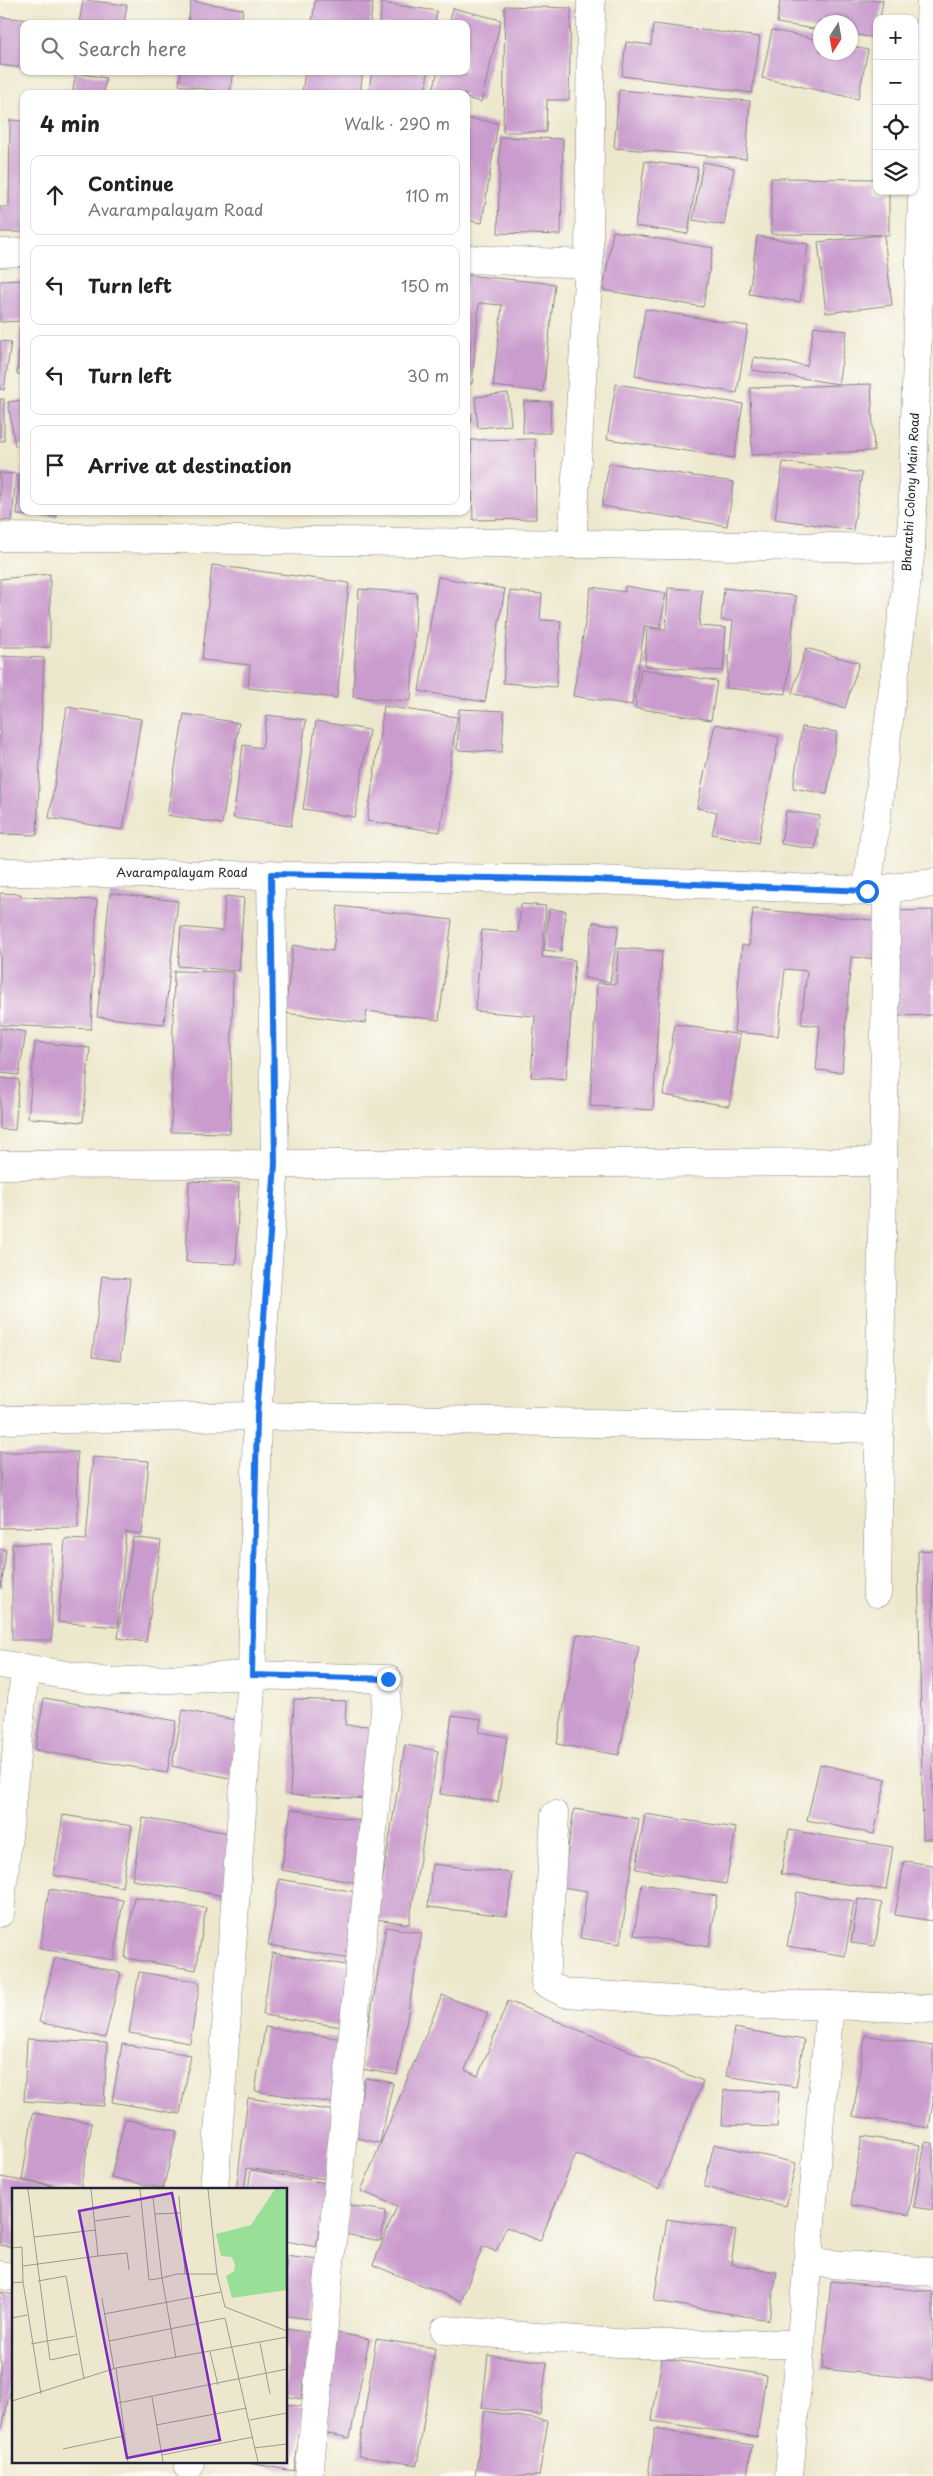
<!DOCTYPE html>
<html lang="en">
<head>
<meta charset="utf-8">
<style>
  body { margin:0; font-family:"Playpen Sans",sans-serif; background:#f2f2f2; color:#222 }
  .controls { position:absolute; right:15px; top:15px; display:grid; overflow:hidden; border-radius:10px; box-shadow:0 1px 4px #0004 }
  .controls button { width:45px; height:45px; display:grid; place-items:center; padding:0; border:0; border-bottom:1px solid #e0e0e0; background:#fff; color:#222; font:25px sans-serif }
  .compass { position:absolute; left:813px; top:15px; width:45px; height:45px; border-radius:50%; background:#fff; box-shadow:0 1px 4px #0004; rotate:191deg }
  .stop { position:absolute; width:15px; height:15px; margin:-11px; border:4px solid #1a73e8; border-radius:50%; background:#fff }
  .stop.end { background:#1a73e8; border-color:#fff; box-shadow:0 1px 5px #0008 }
  .list { margin:0; padding:0; list-style:none }
  h2 { display:flex; justify-content:space-between; align-items:center; height:65px; margin:0; padding:0 20px; font-size:21px }
  h2 small { font-size:16px; font-weight:400; color:#767676 }
  .list li { display:grid; grid-template-columns:32px 1fr auto; gap:15px; align-items:center; box-sizing:border-box; height:80px; margin:0 10px 10px; padding:0 10px; border:1px solid #e0e0e0; border-radius:10px }
  .list b { display:block; font-size:19px; white-space:nowrap }
  .list p { margin:0; font-size:16px; white-space:nowrap; color:#767676 }
  .list em { font-size:16px; font-style:normal; color:#767676 }
  .icon { flex:none; width:28px; height:28px; fill:none; stroke:currentColor; stroke-width:2; stroke-linecap:round; stroke-linejoin:round }
  .map { position:relative; flex:none; width:933px; height:2476px; overflow:hidden }
  .search { position:absolute; background:#fff; box-shadow:0 1px 4px #0004; left:20px; top:20px; width:450px; height:55px; display:flex; align-items:center; gap:12px; box-sizing:border-box; padding:0 18px; border-radius:10px; color:#767676; font-size:19px }
  .panel { position:absolute; background:#fff; box-shadow:0 1px 4px #0004; left:20px; top:90px; width:450px; height:425px; border-radius:10px }
  .map>svg:first-child { display:block }
  .building { fill:#ca9cce }
  .lines { fill:none; stroke-linecap:round; stroke-linejoin:round }
  .minor-casing { stroke:#888584; stroke-width:29 }
  .minor { stroke:#fff; stroke-width:28 }
  .route { stroke:#1a73e8; stroke-width:6 }
  .labels { text-anchor:middle; stroke-width:4.5; stroke-linejoin:round; paint-order:stroke }
  .street-label { font-size:12px; fill:#22223b; stroke:#fdfcf7 }
  .inset-road { fill:none; stroke:#9c9993; stroke-width:1 }
  .view { fill:#7b2cbf; fill-opacity:0.15; stroke:#7b2cbf; stroke-width:2.5 }
  .inset-edge { fill:none; stroke:#22223b; stroke-width:2.5 }
</style>
</head>
<body>
<div class="map">
<svg width="933" height="2476" viewBox="0 0 933 2476">
  <rect width="100%" height="100%" fill="#fdfcf7"/>
  <filter id="ink" filterUnits="userSpaceOnUse"><feTurbulence type="fractalNoise" baseFrequency=".02" numOctaves="2"/><feDisplacementMap in="SourceGraphic" scale="10" xChannelSelector="R" yChannelSelector="G"/><feConvolveMatrix kernelMatrix="1 2 1 2 8 2 1 2 1" color-interpolation-filters="sRGB"/></filter>
  <filter id="wash" filterUnits="userSpaceOnUse"><feTurbulence type="fractalNoise" baseFrequency=".0096" numOctaves="4" result="noise"/><feDisplacementMap in="SourceGraphic" scale="20" xChannelSelector="R" yChannelSelector="G"/><feGaussianBlur stdDeviation="1.12" result="paint"/><feColorMatrix in="noise" values="0 0 0 0 0 0 0 0 0 0 0 0 0 0 0 0 0 1.4 0 .05"/><feComposite in="paint" operator="in"/></filter>
  <g filter="url(#wash)">
    <rect width="100%" height="100%" fill="#ede8cd"/>
    <g id="blocks">
      <g class="building">
        <polygon points="83,0 127,5 124,24 79,24"/>
        <polygon points="315,0 356,0 373,3 370,24 312,24"/>
        <polygon points="780,0 883,0 880,19 877,19 877,38 850,34 850,22 820,22 820,30 777,23"/>
        <polygon points="191,1 243,9 241,24 188,24"/>
        <polygon points="382,3 437,11 435,24 379,24"/>
        <polygon points="505,6 571,8 569,100 547,100 546,132 503,132"/>
        <polygon points="453,8 501,20 481,102 466,98 466,94 447,94 433,90 438,71 466,71 466,24 449,24"/>
        <polygon points="0,17 43,21 43,24 24,24 24,68 0,65"/>
        <polygon points="653,24 760,37 752,93 622,76 626,42 651,45"/>
        <polygon points="772,30 820,40 820,52 850,52 850,46 868,50 858,99 762,78"/>
        <polygon points="181,71 233,71 230,93 179,85"/>
        <polygon points="305,71 363,71 360,94 302,94"/>
        <polygon points="372,71 428,71 425,94 368,94"/>
        <polygon points="76,73 106,78 103,94 72,94"/>
        <polygon points="619,90 750,101 746,159 614,148"/>
        <polygon points="466,118 498,123 482,223 466,220"/>
        <polygon points="10,120 24,121 24,232 0,232 0,207 9,207"/>
        <polygon points="500,137 563,139 561,235 498,233"/>
        <polygon points="645,161 698,168 688,234 635,226"/>
        <polygon points="703,162 734,168 724,225 693,220"/>
        <polygon points="771,178 877,179 877,191 889,191 889,235 884,235 892,305 826,313 818,242 881,235 771,234"/>
        <polygon points="613,231 713,248 703,307 603,290"/>
        <polygon points="757,236 808,244 800,302 749,294"/>
        <polygon points="466,275 555,284 543,392 493,386 502,305 479,303 472,384 466,383"/>
        <polygon points="24,280 24,321 0,322 0,281"/>
        <polygon points="645,309 748,326 737,393 635,376"/>
        <polygon points="814,326 847,331 838,384 752,370 754,357 807,366"/>
        <polygon points="20,328 24,329 24,374 17,374"/>
        <polygon points="0,341 11,342 4,390 0,389"/>
        <polygon points="616,384 743,404 734,458 607,439"/>
        <polygon points="871,384 874,451 752,455 750,388"/>
        <polygon points="508,393 511,425 478,428 475,397"/>
        <rect x="0" y="399" width="4" height="42"/>
        <polygon points="24,400 24,445 15,446 8,402"/>
        <polygon points="524,401 551,402 550,433 523,433"/>
        <polygon points="466,413 472,414 467,443 466,443"/>
        <polygon points="535,439 536,519 473,520 471,440"/>
        <polygon points="783,462 862,473 853,530 775,519"/>
        <polygon points="609,463 734,482 727,526 602,506"/>
        <polygon points="0,473 16,474 12,521 0,520"/>
        <polygon points="19,475 24,476 24,511 57,511 57,517 17,515"/>
        <polygon points="141,511 159,511 159,515"/>
        <polygon points="212,565 349,583 337,698 248,688 250,665 202,660"/>
        <polygon points="50,574 50,647 0,647 0,579"/>
        <polygon points="438,577 505,589 485,702 419,691"/>
        <polygon points="625,586 666,593 660,628 645,626 632,705 573,696 591,587 625,592"/>
        <polygon points="668,588 702,590 699,626 726,628 723,671 645,666 647,628 666,630"/>
        <polygon points="724,588 796,596 786,694 726,688 733,621 721,620"/>
        <polygon points="359,589 417,593 411,701 353,697"/>
        <polygon points="510,591 542,594 540,620 561,621 556,687 503,683"/>
        <polygon points="806,648 859,663 845,708 792,693"/>
        <polygon points="0,656 44,658 37,835 0,834"/>
        <polygon points="641,669 717,681 711,720 635,708"/>
        <polygon points="384,706 457,717 440,832 367,821"/>
        <polygon points="67,707 141,719 123,830 49,818"/>
        <polygon points="459,709 504,711 502,752 457,750"/>
        <polygon points="184,714 239,723 222,824 167,815"/>
        <polygon points="267,715 306,720 291,826 233,818 243,745 262,748"/>
        <polygon points="316,721 369,730 355,817 303,809"/>
        <polygon points="715,724 779,737 758,843 712,834 717,812 697,808"/>
        <polygon points="802,727 837,732 827,794 793,788"/>
        <polygon points="786,811 820,816 815,849 781,844"/>
        <polygon points="0,893 21,894 21,897 97,900 91,1029 0,1025"/>
        <polygon points="110,893 178,901 164,1024 97,1017"/>
        <polygon points="225,896 244,898 239,971 178,966 181,927 223,931"/>
        <polygon points="521,904 546,906 542,957 575,960 566,1080 531,1077 535,1016 475,1011 482,930 518,933"/>
        <polygon points="338,906 452,920 439,1020 367,1011 365,1023 285,1013 293,945 333,951"/>
        <polygon points="549,909 566,911 561,952 544,950"/>
        <polygon points="753,909 882,921 879,959 851,957 842,1072 816,1070 820,1026 801,1024 807,971 785,969 778,1036 734,1032 742,945 749,946"/>
        <polygon points="933,910 933,1015 895,1016 892,911"/>
        <polygon points="593,922 619,926 610,982 584,978"/>
        <polygon points="618,948 662,951 653,1110 590,1106 597,983 616,984"/>
        <polygon points="174,971 233,972 230,1133 171,1132"/>
        <polygon points="675,1024 740,1035 729,1106 663,1095"/>
        <polygon points="0,1028 26,1032 19,1075 0,1073"/>
        <polygon points="35,1042 90,1048 83,1122 28,1118"/>
        <polygon points="0,1078 19,1080 15,1130 0,1129"/>
        <polygon points="189,1181 239,1183 236,1264 186,1262"/>
        <polygon points="102,1276 130,1279 120,1361 92,1357"/>
        <polygon points="0,1452 77,1452 78,1527 0,1528"/>
        <polygon points="93,1457 149,1461 142,1534 126,1532 118,1627 58,1622 65,1539 86,1540"/>
        <polygon points="133,1537 161,1541 146,1642 118,1638"/>
        <rect x="12" y="1544" width="40" height="96"/>
        <polygon points="0,1549 6,1550 1,1588 0,1588"/>
        <polygon points="933,1550 933,1839 923,1839 918,1551"/>
        <polygon points="577,1634 639,1646 619,1755 557,1744"/>
        <polygon points="44,1698 176,1721 167,1773 35,1750"/>
        <polygon points="294,1699 346,1701 345,1725 374,1726 371,1799 290,1795"/>
        <polygon points="183,1710 241,1721 230,1778 172,1766"/>
        <polygon points="452,1715 481,1719 479,1732 507,1737 498,1802 440,1794"/>
        <polygon points="405,1745 438,1751 409,1924 376,1919"/>
        <polygon points="820,1764 886,1779 874,1834 807,1820"/>
        <polygon points="291,1809 368,1822 358,1883 281,1870"/>
        <polygon points="574,1809 639,1819 620,1944 580,1938 587,1891 562,1887"/>
        <polygon points="645,1814 736,1828 726,1884 636,1869"/>
        <polygon points="63,1815 132,1826 122,1887 53,1875"/>
        <polygon points="143,1818 235,1834 224,1896 132,1880"/>
        <polygon points="789,1830 893,1847 886,1890 781,1874"/>
        <polygon points="904,1861 933,1865 933,1921 895,1915"/>
        <polygon points="432,1864 512,1873 507,1916 428,1907"/>
        <polygon points="279,1879 362,1893 351,1959 268,1945"/>
        <polygon points="642,1884 717,1896 709,1947 634,1935"/>
        <polygon points="49,1889 123,1900 114,1960 40,1949"/>
        <polygon points="797,1892 854,1901 845,1956 787,1946"/>
        <polygon points="134,1897 206,1908 196,1970 125,1958"/>
        <polygon points="858,1899 882,1903 875,1946 851,1943"/>
        <polygon points="386,1927 422,1933 397,2075 361,2069"/>
        <polygon points="272,1953 352,1966 342,2027 263,2015"/>
        <polygon points="55,1957 121,1973 105,2038 39,2022"/>
        <polygon points="139,1972 200,1982 190,2043 129,2033"/>
        <polygon points="442,1995 488,2013 465,2070 478,2076 508,2001 703,2081 659,2189 576,2154 540,2241 506,2227 496,2252 483,2246 461,2301 373,2265 397,2206 361,2191"/>
        <polygon points="265,2027 343,2039 333,2103 255,2091"/>
        <polygon points="734,2028 804,2040 796,2087 726,2076"/>
        <polygon points="865,2035 933,2046 933,2102 929,2128 853,2116"/>
        <polygon points="27,2039 107,2043 104,2106 24,2101"/>
        <polygon points="122,2044 191,2055 180,2114 112,2102"/>
        <polygon points="365,2078 393,2083 380,2143 353,2137"/>
        <polygon points="724,2090 779,2092 777,2127 722,2125"/>
        <polygon points="248,2098 335,2111 325,2179 247,2168 244,2190 236,2190"/>
        <polygon points="33,2113 92,2123 80,2190 22,2180"/>
        <polygon points="125,2119 177,2131 163,2189 111,2177"/>
        <polygon points="862,2136 920,2145 909,2215 851,2205"/>
        <polygon points="925,2142 933,2143 933,2210 914,2207"/>
        <polygon points="714,2144 796,2163 786,2206 704,2187"/>
        <polygon points="251,2170 327,2183 316,2247 286,2241 286,2190 248,2190"/>
        <polygon points="0,2177 69,2189 14,2190 14,2247 0,2245"/>
        <polygon points="349,2205 386,2211 381,2241 344,2234"/>
        <polygon points="667,2219 736,2230 731,2264 777,2272 769,2320 654,2301"/>
        <polygon points="286,2256 318,2260 311,2319 286,2316"/>
        <polygon points="831,2281 933,2292 933,2380 822,2369"/>
        <polygon points="0,2292 14,2295 14,2372 2,2429 0,2428"/>
        <polygon points="286,2329 312,2333 301,2399 286,2396"/>
        <polygon points="337,2333 369,2339 350,2438 318,2432"/>
        <polygon points="376,2339 435,2348 417,2465 358,2456"/>
        <polygon points="488,2355 547,2362 540,2415 482,2408"/>
        <polygon points="662,2358 766,2375 757,2437 652,2421"/>
        <polygon points="286,2404 304,2407 294,2471 249,2463 286,2462"/>
        <polygon points="485,2411 548,2421 539,2476 475,2476"/>
        <polygon points="655,2429 752,2445 747,2476 648,2476"/>
      </g>
    </g>
  </g>
  <g filter="url(#ink)">
    <use href="#blocks" fill-opacity="0" stroke="#888584" stroke-width="1"/>
    <g class="lines">
      <defs>
        <g id="minor">
          <polyline points="0,253 24,252"/>
          <polyline points="466,259 589,264"/>
          <polyline points="0,537 911,548"/>
          <polyline points="572,544 589,264 591,0"/>
          <polyline points="0,872 595,880 867,891 933,883"/>
          <polyline points="867,891 911,548 921,225 931,0"/>
          <polyline points="0,1165 884,1162"/>
          <polyline points="0,1420 257,1416 880,1429"/>
          <polyline points="877,1593 887,889"/>
          <polyline points="0,1664 108,1682 252,1675 257,1416 275,1165 271,874"/>
          <polyline points="555,1815 545,1983 565,1993 756,2005 830,2005"/>
          <polyline points="0,1913 25,1670"/>
          <polyline points="214,2190 252,1675 388,1679 309,2476"/>
          <polyline points="807,2262 933,2272"/>
          <polyline points="0,2275 14,2277"/>
          <polyline points="445,2330 631,2344 801,2344"/>
          <polyline points="189,2467 190,2462"/>
          <polyline points="789,2476 830,2005 933,2009"/>
        </g>
      </defs>
      <use href="#minor" class="minor-casing"/>
      <use href="#minor" class="minor"/>
    </g>
  </g>
  <g class="lines" filter="url(#ink)">
    <polyline class="route" points="388,1679 252,1675 257,1416 275,1164 271,874 595,880 867,891"/>
  </g>
  <g class="labels">
    <g class="street-label">
      <text transform="translate(911 492) rotate(-87)" y="4">Bharathi Colony Main Road</text>
      <text x="182" y="877">Avarampalayam Road</text>
    </g>
  </g>
  <g transform="translate(12 2188)">
    <rect width="275" height="275" fill="#ede8cd"/>
    <path d="M263,1L275,2V102L220,110L214,88L222,83L223,77L220,69L209,68L204,46L239,37Z" fill="#9adf97"/>
    <path class="inset-road" d="M16,1L22,49M128,1L137,92L150,90L141,9M196,1L205,86M167,8L173,86M143,26L168,25M83,33L118,28M0,60L10,59L11,94M86,68L115,65L117,82M11,78L86,68L79,1M26,93L54,88L72,191M0,95L11,94L29,206M90,110L102,181M92,126L209,104M0,130L15,127M97,153L213,130L246,274M248,155L258,206M19,156L63,148M198,164L206,197M66,166L38,172L22,49L84,42M164,170L150,90L165,86H205L213,119L275,143M104,180L116,274M140,209L151,274M0,213L104,180L275,149M106,215L275,181M238,232L275,225M144,237L235,220M242,260L275,256M51,261L112,248M150,267L241,249"/>
    <path class="view" d="M160,5L208,252L115,270L67,23Z"/>
    <rect width="275" height="275" class="inset-edge"/>
  </g>
</svg>
<div class="controls">
<button>+</button>
<button>−</button>
<button><svg class="icon" aria-label="locate" viewBox="0 0 24 24"><circle cx="12" cy="12" r="6"/><path d="M12 2v4M12 18v4M2 12h4M18 12h4"/></svg></button>
<button><svg class="icon" aria-label="layers" viewBox="0 0 24 24"><path d="M12 4l9 5-9 5-9-5zM3 14l9 5 9-5"/></svg></button>
</div>
<svg class="compass" viewBox="-18 -18 36 36"><path d="M0-13l5 13h-10z" fill="#e53935"/><path d="M0 13l5-13h-10z" fill="#767676"/></svg>
<div class="stop" style="left:867px;top:891px"></div>
<div class="stop end" style="left:388px;top:1679px"></div>
<div class="search"><svg class="icon" aria-label="search" viewBox="0 0 24 24"><circle cx="10" cy="10" r="6"/><path d="M15 15l6 6"/></svg>Search here</div>
<section class="panel">
<h2>4 min<small>Walk · 290 m</small></h2>
<ul class="list">
<li><svg class="icon" aria-label="ahead" viewBox="0 0 24 24"><path d="M12 20V5M6 11l6-6 6 6"/></svg><div><b>Continue</b><p>Avarampalayam Road</p></div><em>110 m</em></li>
<li><svg class="icon" aria-label="left" viewBox="0 0 24 24"><path d="M17 20v-9H6M10 6l-5 5 5 5"/></svg><div><b>Turn left</b></div><em>150 m</em></li>
<li><svg class="icon" aria-label="left" viewBox="0 0 24 24"><path d="M17 20v-9H6M10 6l-5 5 5 5"/></svg><div><b>Turn left</b></div><em>30 m</em></li>
<li><svg class="icon" aria-label="arrive" viewBox="0 0 24 24"><path d="M6 21V4h12l-3 4 3 4H6"/></svg><div><b>Arrive at destination</b></div></li>
</ul>
</section>
</div>
</body>
</html>
